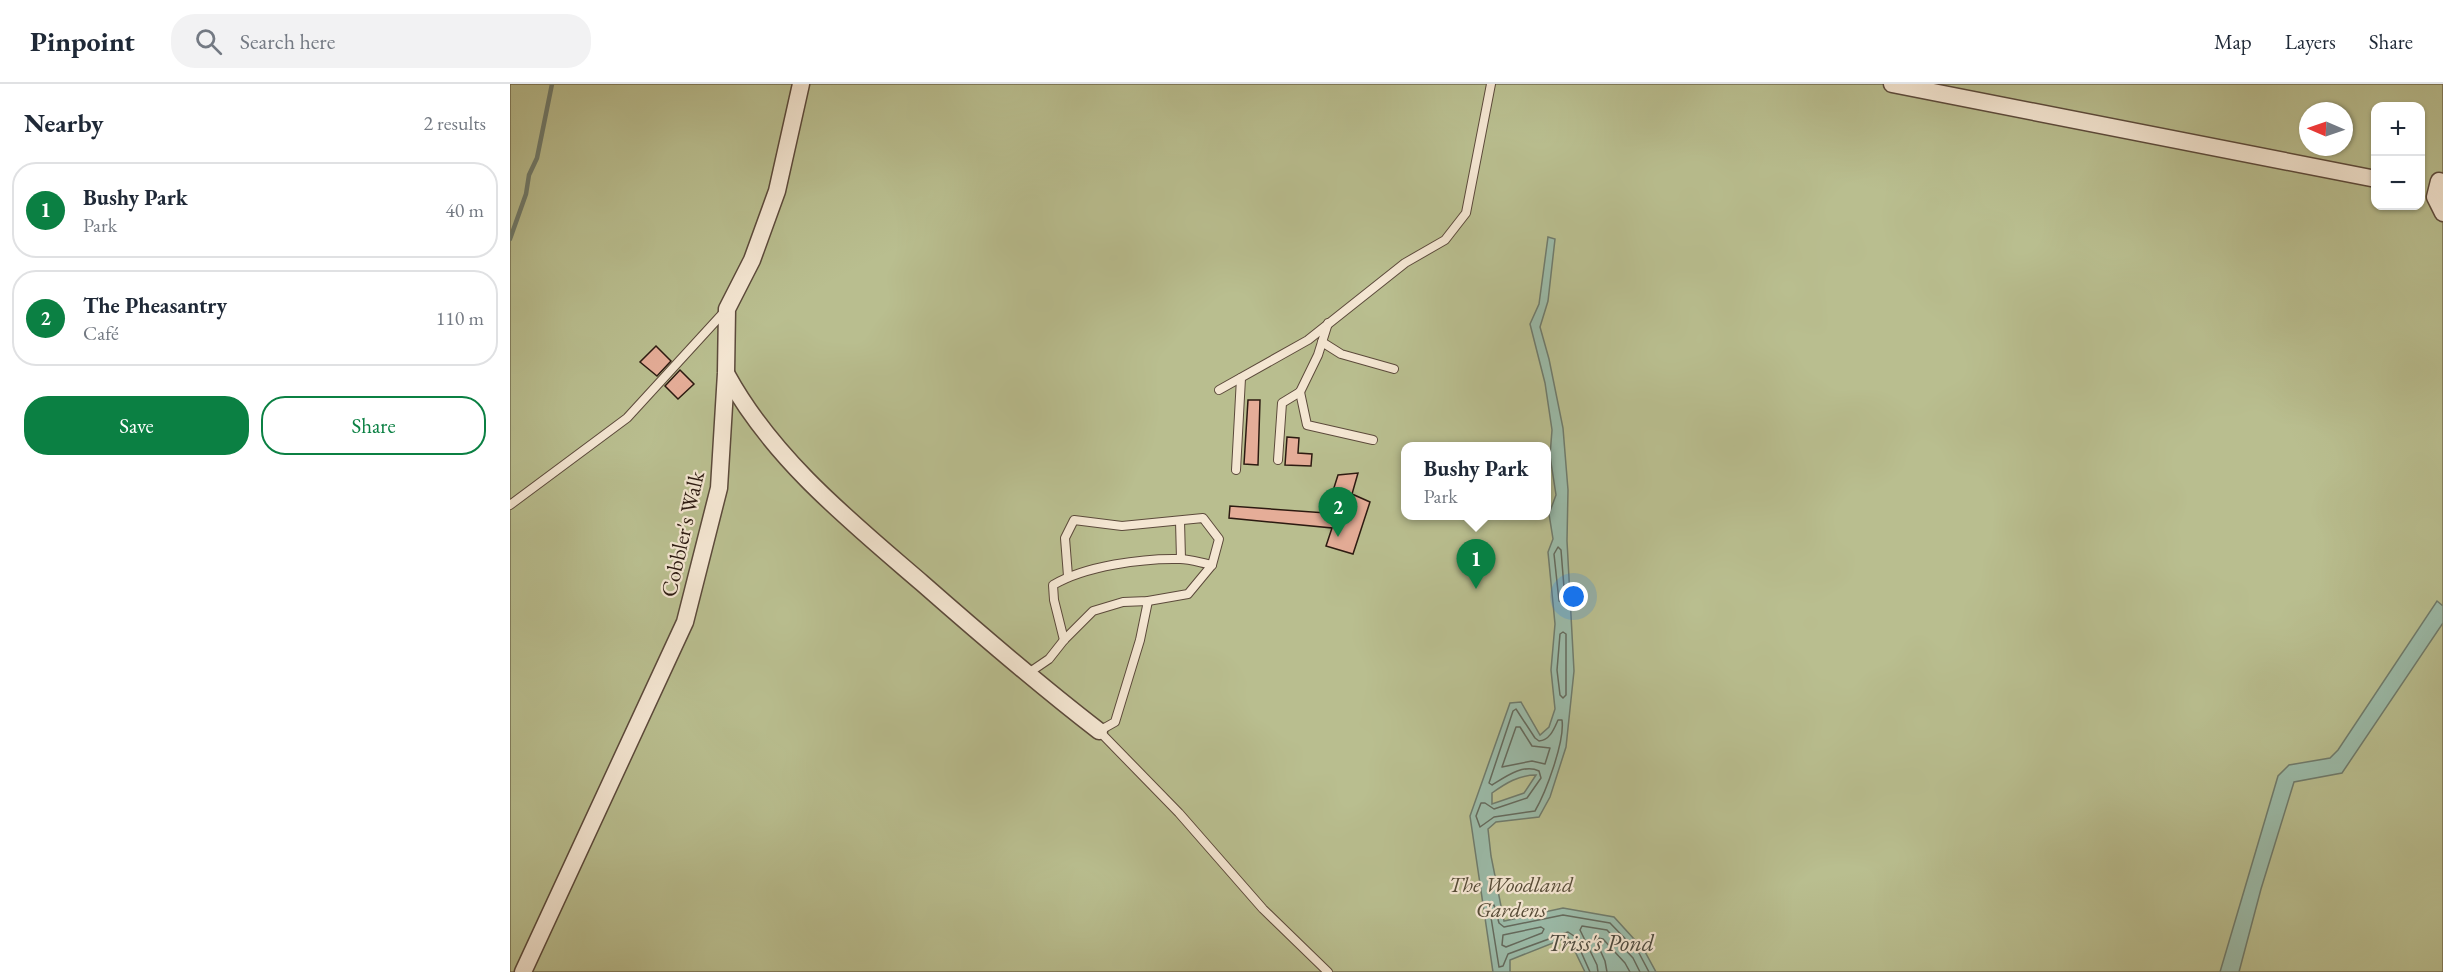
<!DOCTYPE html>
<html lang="en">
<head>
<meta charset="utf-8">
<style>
  body { margin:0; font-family:"EB Garamond",serif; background:#f2f2f3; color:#1f2937 }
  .controls { position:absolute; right:18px; top:18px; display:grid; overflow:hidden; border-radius:12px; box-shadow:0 2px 4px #0004 }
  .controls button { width:54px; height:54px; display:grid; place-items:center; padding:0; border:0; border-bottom:2px solid #e0e1e3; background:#fff; color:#1f2937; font:30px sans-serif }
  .compass { position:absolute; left:1789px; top:18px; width:54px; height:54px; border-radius:50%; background:#fff; box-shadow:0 2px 4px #0004; rotate:272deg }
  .you { position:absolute; left:1064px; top:513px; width:21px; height:21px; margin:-15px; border:4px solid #fff; border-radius:50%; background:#1a73e8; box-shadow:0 0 0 9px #1a73e833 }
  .badge { display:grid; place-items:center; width:39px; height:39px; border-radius:50%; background:#0b8043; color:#fff; font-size:20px; font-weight:700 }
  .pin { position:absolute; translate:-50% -50px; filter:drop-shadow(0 2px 3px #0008) }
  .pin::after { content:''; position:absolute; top:32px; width:21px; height:18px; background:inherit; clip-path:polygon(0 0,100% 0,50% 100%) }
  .popup { position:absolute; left:891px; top:358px; width:150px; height:78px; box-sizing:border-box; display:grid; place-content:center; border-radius:12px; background:#fff; filter:drop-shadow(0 2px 4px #0005); font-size:20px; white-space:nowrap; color:#747a83 }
  .popup b { font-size:22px; color:#1f2937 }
  .popup::after { content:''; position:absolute; left:50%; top:100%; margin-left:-12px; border:12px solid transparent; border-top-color:#fff }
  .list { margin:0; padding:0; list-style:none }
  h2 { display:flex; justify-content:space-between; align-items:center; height:78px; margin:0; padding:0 24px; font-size:26px }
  h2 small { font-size:20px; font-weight:400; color:#747a83 }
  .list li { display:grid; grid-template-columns:39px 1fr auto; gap:18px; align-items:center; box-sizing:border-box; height:96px; margin:0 12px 12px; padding:0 12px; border:2px solid #e0e1e3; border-radius:24px }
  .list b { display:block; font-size:22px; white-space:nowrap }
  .list p { margin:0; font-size:20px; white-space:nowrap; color:#747a83 }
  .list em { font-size:20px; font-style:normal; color:#747a83 }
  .actions { display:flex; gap:12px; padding:18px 24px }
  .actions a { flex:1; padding:14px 0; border:2px solid #0b8043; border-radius:24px; text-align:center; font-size:21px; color:#0b8043 }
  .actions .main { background:#0b8043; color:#fff }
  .icon { flex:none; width:33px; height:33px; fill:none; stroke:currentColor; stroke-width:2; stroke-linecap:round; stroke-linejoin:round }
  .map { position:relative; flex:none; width:1933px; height:888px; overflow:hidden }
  header { display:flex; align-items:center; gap:36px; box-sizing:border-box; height:84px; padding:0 30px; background:#fff; border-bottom:2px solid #e0e1e3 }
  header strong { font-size:28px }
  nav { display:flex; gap:33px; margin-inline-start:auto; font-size:21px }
  .search { width:420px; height:54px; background:#f2f2f3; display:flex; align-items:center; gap:15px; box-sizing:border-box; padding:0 21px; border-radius:24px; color:#747a83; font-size:22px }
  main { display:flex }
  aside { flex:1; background:#fff }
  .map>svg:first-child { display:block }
  .green { fill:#b9be8f; stroke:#726c50; stroke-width:1.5; fill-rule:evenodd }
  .water { fill:#9bbba9; stroke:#6f7b6c; stroke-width:1.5; fill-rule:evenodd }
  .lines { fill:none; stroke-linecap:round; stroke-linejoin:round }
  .shore { stroke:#646a5d; stroke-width:1.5 }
  .stream { stroke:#6f7b6c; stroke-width:4.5 }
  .building { fill:#e5ad98; stroke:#2c1a11; stroke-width:1.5 }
  .lane-casing { stroke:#5c4a3b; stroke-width:10 }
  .street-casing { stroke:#5c4a3b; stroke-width:19 }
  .lane { stroke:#f4e6d2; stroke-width:8 }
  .street { stroke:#f4e6d2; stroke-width:16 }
  .labels { text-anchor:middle; stroke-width:4.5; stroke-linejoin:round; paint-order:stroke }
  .street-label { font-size:22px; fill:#2c1a11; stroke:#f4e6d2 }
  .park-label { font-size:22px; font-style:italic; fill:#564b37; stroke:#f4e6d2 }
  .water-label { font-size:24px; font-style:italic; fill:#4d4a3f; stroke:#f4e6d2 }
</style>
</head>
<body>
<header>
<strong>Pinpoint</strong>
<div class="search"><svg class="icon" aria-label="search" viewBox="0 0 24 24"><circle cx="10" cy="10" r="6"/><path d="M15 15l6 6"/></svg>Search here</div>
<nav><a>Map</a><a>Layers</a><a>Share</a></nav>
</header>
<main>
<aside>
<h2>Nearby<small>2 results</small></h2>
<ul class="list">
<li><span class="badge">1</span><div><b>Bushy Park</b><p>Park</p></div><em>40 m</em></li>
<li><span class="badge">2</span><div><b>The Pheasantry</b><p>Café</p></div><em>110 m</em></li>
</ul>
<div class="actions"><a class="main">Save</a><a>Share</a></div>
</aside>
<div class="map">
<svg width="1933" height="888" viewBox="0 0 1933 888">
  <rect width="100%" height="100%" fill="#eed8b9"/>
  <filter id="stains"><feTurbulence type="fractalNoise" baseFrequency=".00333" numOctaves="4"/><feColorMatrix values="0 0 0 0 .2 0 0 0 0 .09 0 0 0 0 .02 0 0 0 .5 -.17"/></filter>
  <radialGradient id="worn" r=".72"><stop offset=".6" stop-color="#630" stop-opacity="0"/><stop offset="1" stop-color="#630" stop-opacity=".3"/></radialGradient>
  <path class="green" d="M0,0H1933V888H0ZM1866,22H1910V122H1866ZM1798,27H1834V63H1798ZM896,362H1036V432H896Z"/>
  <g class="water">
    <path d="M1038,153L1045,155L1038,217L1030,243L1039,275L1053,344L1058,406L1057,457L1064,587L1056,663L1040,713L1029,733L986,738L978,745L981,772L994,837L1053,824L1104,833L1134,866L1146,888H1075L1058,853L1000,876V888H983L960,732L1000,619L1011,618L1030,651L1039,643L1045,625L1041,586L1045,540L1038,468L1043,455L1039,430L1046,411L1040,372L1042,346L1035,299L1020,240L1029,220ZM1026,691L1014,709L982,720V709C996,699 1009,691 1026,691Z"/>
    <polygon points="1927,517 1933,522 1933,539 1832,689 1784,698 1751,805 1729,888 1710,888 1768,692 1779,681 1820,674 1828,666"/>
  </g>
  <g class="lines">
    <g class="shore">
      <polygon points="1048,463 1051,466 1055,516 1052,519 1049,517 1044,470"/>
      <polygon points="1053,548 1056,550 1056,611 1053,614 1050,611 1047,586 1050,550"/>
      <path d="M1006,625L1025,654L1029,657C1040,656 1044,645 1048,636H1052C1055,657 1036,708 1025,727L984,733L970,743L966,732L971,719H975L984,725L1017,714L1031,694L1029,687C1014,679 995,693 982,701L979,699L1003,627Z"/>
      <polygon points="1006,643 1010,643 1022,662 1040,664 1035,680 1022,677 992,683"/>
      <polygon points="1031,843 1034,845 1032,849 996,863 992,861 993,851"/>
      <polyline points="1080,888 1064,852 1058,848 998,870 993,882 989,883 979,821 984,821 989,839 994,843 1053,831 1100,839 1129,869 1139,888"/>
      <polyline points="1088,888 1087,881 1070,846 1072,842 1097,846 1123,874 1130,888"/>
      <polyline points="1097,888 1095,877 1086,857 1088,854 1093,855 1115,879 1120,888"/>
    </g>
    <polyline class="stream" points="0,155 16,110 19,91 27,74 42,0"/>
  </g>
  <g class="building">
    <polygon points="146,262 161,277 147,292 130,278"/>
    <polygon points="170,286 184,300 168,315 155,302"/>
    <polygon points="738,316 750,316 748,381 734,380"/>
    <polygon points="777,353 789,354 788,369 802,370 801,382 775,381"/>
    <polygon points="848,389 842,410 860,418 843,470 816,462 822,444 719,434 720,422 816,429 828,391"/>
  </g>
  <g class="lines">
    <defs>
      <g id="lane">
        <polyline points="812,258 831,270 884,285"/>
        <polyline points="709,306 798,256 895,179 935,156 956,129 981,0"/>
        <polyline points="790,308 797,341 863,356"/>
        <polyline points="768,376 772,319 790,308 808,271 818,239"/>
        <polyline points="726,386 731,294"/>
        <polyline points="0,421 117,334 215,227"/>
        <polyline points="670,437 671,475"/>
        <polyline points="638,517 630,556 605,638 589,647 669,729 753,825 818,888"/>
        <path d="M554,556L544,516L543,501C575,482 633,474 670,475C680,475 691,479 702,481"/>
        <polyline points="517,590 539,575 554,556 583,527 613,518 638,517 678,510 702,481 709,455 693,434 612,442 564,436 555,454 558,492"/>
      </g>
      <g id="street">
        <polyline points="1382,0 1866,95"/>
        <polyline points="1929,97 1925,113 1933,129"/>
        <path d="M217,291C263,375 340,437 412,499C470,550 528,600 589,647"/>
        <polyline points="13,888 175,538 209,404 216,289 217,225 242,176 267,107 291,0"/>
      </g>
    </defs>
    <use href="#lane" class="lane-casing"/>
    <use href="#street" class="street-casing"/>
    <use href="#lane" class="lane"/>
    <use href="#street" class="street"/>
  </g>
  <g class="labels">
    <g class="street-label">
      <text transform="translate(172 450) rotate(-77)" y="8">Cobbler's Walk</text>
    </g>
    <g class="park-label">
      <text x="1001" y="808">The Woodland<tspan x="1001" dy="25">Gardens</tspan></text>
    </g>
    <g class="water-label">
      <text x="1091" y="867">Triss's Pond</text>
    </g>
  </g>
  <rect width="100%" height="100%" filter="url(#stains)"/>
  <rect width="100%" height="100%" fill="url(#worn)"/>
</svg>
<div class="controls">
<button>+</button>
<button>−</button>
</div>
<svg class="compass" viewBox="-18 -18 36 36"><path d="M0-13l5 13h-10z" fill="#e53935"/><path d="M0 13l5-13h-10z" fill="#747a83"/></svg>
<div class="you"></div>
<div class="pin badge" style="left:966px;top:505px">1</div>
<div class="popup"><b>Bushy Park</b>Park</div>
<div class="pin badge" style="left:828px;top:453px">2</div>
</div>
</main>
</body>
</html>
